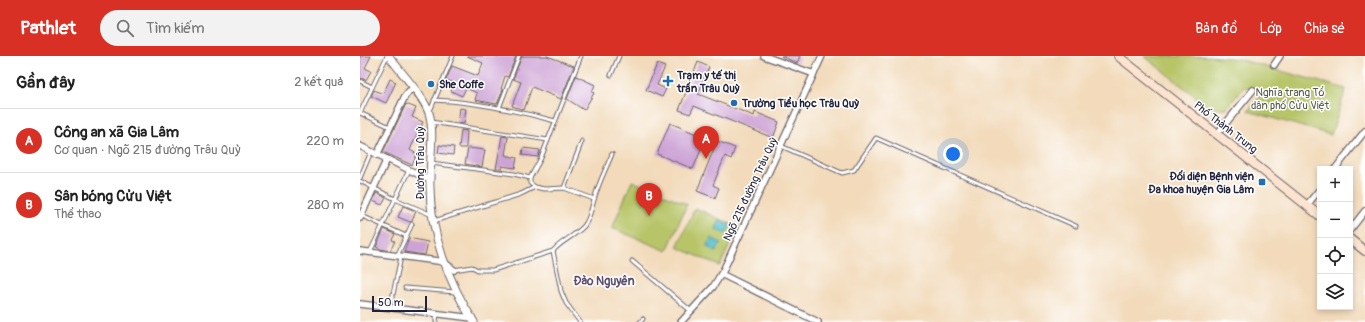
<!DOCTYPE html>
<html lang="vi">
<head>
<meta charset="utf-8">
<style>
  body { margin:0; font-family:Pangolin,sans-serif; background:#f2f2f2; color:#222 }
  .controls { position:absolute; right:12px; bottom:12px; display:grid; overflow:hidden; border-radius:0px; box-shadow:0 2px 6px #0003 }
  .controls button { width:36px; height:36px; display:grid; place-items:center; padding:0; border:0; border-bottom:1px solid #e0e0e0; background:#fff; color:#222; font:20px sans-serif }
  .scale { position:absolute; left:12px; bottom:10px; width:55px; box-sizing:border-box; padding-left:4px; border:2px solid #22223b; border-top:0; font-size:11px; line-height:14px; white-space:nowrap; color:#22223b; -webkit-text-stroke:3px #fff; paint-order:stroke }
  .you { position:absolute; left:593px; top:98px; width:14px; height:14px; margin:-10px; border:3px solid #fff; border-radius:50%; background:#1a73e8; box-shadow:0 0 0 6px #1a73e833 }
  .badge { display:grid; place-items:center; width:26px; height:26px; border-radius:50%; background:#d93025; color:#fff; font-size:13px; font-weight:700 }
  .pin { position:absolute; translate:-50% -33px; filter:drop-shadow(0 1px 2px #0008) }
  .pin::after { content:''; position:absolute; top:21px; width:14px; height:12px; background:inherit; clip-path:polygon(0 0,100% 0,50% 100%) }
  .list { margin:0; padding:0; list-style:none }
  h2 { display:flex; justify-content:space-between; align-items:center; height:52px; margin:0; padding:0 16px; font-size:17px }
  h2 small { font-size:13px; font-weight:400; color:#767676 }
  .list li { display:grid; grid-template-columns:26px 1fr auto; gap:12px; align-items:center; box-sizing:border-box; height:64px; padding:0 16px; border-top:1px solid #e0e0e0 }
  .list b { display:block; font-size:15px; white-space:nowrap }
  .list p { margin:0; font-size:13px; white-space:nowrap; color:#767676 }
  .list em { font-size:13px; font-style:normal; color:#767676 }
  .icon { flex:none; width:22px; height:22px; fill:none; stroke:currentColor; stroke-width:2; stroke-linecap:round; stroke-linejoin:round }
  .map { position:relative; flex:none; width:1005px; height:266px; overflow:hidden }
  header { display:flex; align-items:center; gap:24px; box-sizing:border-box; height:56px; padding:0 20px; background:#d93025; color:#fff }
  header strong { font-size:19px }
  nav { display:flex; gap:22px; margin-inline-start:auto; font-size:14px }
  .search { width:280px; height:36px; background:#f2f2f2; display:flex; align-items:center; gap:10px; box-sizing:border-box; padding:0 14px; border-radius:22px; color:#767676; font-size:15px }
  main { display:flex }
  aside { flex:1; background:#fff }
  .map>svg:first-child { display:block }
  .green { fill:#b7c568; stroke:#6c7452 }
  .water { fill:#52bfcb; stroke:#3a7083 }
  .building { fill:#cda3d5 }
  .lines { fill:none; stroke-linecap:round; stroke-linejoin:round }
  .service-casing { stroke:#6b6267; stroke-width:5 }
  .minor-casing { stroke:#6b6267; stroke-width:8 }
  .tertiary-casing { stroke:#6b6267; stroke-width:9 }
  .secondary-casing { stroke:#6b6267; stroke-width:10 }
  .service { stroke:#fff; stroke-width:3 }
  .minor { stroke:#fff; stroke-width:5.5 }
  .tertiary { stroke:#fff; stroke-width:7 }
  .secondary { stroke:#fde4d0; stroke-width:8 }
  .poi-dot { fill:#1f6fb2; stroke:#fff; stroke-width:1.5 }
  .labels { text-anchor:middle; stroke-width:3; stroke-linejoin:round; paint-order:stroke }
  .poi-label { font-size:11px; font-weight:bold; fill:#22223b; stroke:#fff; text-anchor:start }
  .park-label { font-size:11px; fill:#565b4b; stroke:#fff }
  .street-label { font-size:11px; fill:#22223b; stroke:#fff }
  .neighbourhood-label { font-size:12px; font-weight:bold; fill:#5e4f71; stroke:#fff }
</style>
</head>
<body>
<header>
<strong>Pathlet</strong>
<div class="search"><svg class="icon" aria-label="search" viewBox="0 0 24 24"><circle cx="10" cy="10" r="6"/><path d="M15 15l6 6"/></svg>Tìm kiếm</div>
<nav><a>Bản đồ</a><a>Lớp</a><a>Chia sẻ</a></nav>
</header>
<main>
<aside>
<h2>Gần đây<small>2 kết quả</small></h2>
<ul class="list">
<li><span class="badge">A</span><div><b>Công an xã Gia Lâm</b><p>Cơ quan · Ngõ 215 đường Trâu Quỳ</p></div><em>220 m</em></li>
<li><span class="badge">B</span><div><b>Sân bóng Cửu Việt</b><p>Thể thao</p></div><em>280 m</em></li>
</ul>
</aside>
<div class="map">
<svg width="1005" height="266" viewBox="0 0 1005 266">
  <rect width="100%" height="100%" fill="#fff"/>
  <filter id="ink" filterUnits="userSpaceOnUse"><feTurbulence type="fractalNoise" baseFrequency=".025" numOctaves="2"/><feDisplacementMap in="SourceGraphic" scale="8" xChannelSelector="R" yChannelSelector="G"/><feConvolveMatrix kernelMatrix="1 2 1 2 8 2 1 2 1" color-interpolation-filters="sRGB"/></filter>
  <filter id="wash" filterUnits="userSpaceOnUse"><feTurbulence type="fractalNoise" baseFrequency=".012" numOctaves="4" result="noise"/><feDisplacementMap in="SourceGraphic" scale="16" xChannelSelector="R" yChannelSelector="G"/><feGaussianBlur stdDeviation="0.9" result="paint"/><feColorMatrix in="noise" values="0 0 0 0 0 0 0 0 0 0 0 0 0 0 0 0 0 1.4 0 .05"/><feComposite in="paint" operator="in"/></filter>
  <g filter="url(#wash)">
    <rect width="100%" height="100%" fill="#f2daba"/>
    <g class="green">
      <polygon points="784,0 850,0 878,3 986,33 971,79 888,55 903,36 884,31 867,52 851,53"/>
      <polygon points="272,125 327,148 307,195 252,172"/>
      <polygon points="335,152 378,171 360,210 317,191"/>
    </g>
    <g class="water">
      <polygon points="360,164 370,169 366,178 356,173"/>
      <polygon points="351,182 361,187 356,196 347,191"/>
    </g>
    <g id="blocks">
      <g class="building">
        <polygon points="0,0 11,0 5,12 11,15 6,24 0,22"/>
        <polygon points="107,0 156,0 148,21 145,20 141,33 143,34 137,48 115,44 117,37 106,32 102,40 91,35 95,27 86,24 92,10 118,20 123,7"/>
        <polygon points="162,0 187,0 214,10 201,43 172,31 164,54 152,50 161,26 153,23"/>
        <polygon points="421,0 440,0 437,7"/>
        <polygon points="338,6 349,11 338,38 394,60 395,56 419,66 413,82 334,50 330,58 319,54"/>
        <polygon points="297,8 305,11 297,29 306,33 302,41 286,34"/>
        <polygon points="216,20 235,29 232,36 234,37 224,54 207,43"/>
        <polygon points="30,23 36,26 26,47 11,40 14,34 23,38"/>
        <polygon points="46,48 56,52 52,61 63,66 50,94 57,98 52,109 23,96"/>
        <polygon points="100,52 106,53 104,68 98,67"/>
        <polygon points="310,67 346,82 333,113 297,98"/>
        <polygon points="101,74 107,75 106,92 99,92"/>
        <polygon points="142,80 148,81 145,99 157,102 155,112 142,110 142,113 136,113"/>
        <polygon points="357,85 375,92 371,103 365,100 353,129 359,132 355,142 337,135"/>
        <polygon points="79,89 94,91 93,99 78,97"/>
        <polygon points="108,92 125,94 122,111 105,108"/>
        <polygon points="163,92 180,94 178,101 162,99"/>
        <polygon points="16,137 26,142 22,149 13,145"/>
        <polygon points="43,150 56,155 52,165 50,166 38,161"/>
        <polygon points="24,173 35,178 32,184 35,185 30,195 21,193 16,191"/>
        <polygon points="49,182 68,186 65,199 44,196"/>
      </g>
    </g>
  </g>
  <g filter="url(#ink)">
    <use href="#blocks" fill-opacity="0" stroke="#6b6267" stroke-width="1"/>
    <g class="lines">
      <defs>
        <g id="service">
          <polyline points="251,19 259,0"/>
          <polyline points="0,25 12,31"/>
          <path d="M74,44C116,46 155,54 195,65"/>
          <polyline points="139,52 159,0"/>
          <polyline points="70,55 93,0"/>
          <polyline points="0,57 27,0"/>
          <polyline points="0,57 30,71"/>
          <polyline points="71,66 188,84"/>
          <polyline points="421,90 482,117 494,114 516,82 716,170"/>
          <polyline points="71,107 154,118 170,122"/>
          <polyline points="0,122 11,96"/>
          <polyline points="170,122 181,102 188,84 221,0"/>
          <polyline points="170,122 170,127 175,131"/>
          <polyline points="0,125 35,143 72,159"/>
          <polyline points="204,132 222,85"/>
          <polyline points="0,159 46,180"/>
          <polyline points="74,165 161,138 175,131 184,133 204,132 234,143"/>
          <polyline points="193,195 201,235 206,247 220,266"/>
          <polyline points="10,196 49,114"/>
          <polyline points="37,200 52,168"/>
          <polyline points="272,205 331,255"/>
          <path d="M94,214L112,211L118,214H133L193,195C201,185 215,180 224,170C230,163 231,153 234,144C238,128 246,113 252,98"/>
          <polyline points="45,232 95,236"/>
          <polyline points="30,252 41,201"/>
          <polyline points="76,266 77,258"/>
          <polyline points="280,266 283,263"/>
        </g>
        <g id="minor">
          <polyline points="404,0 454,18"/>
          <polyline points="914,9 920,0"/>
          <polyline points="857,78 893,34"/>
          <polyline points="0,90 70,124"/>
          <polyline points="17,99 45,40 49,35 54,33"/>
          <polyline points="975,113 1005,75"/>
          <polyline points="947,149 960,133"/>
          <polyline points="0,162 27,103"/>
          <polyline points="990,174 1005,155"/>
          <polyline points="0,195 78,205 85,207 94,214"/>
          <polyline points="361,218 458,266"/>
          <polyline points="0,248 112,262"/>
          <polyline points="321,266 353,231 363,215 462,0"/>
        </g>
        <path id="tertiary" d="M29,0C40,16 63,39 69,57C75,75 69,111 70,131C70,176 89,228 114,266"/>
        <g id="secondary">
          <polyline points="758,0 960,160"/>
          <polyline points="990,183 1005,195"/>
        </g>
      </defs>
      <use href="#service" class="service-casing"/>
      <use href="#minor" class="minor-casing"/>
      <use href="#tertiary" class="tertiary-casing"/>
      <use href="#secondary" class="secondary-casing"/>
      <use href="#service" class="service"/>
      <use href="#minor" class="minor"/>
      <use href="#tertiary" class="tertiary"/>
      <use href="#secondary" class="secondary"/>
    </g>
  </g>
  <g class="poi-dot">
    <path d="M306 19h4v4h4v4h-4v4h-4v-4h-4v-4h4z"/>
    <circle cx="71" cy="28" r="4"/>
    <circle cx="374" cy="47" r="4"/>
    <rect x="898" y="122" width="8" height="8" rx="2"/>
  </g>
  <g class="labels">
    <g class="poi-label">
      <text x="317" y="23">Trạm y tế thị<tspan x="317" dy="13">trấn Trâu Quỳ</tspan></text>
      <text x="79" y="32">She Coffe</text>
      <text x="382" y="51">Trường Tiểu học Trâu Quỳ</text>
      <text x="894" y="124" text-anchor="end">Đối diện Bệnh viện<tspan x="894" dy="13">Đa khoa huyện Gia Lâm</tspan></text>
    </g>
    <g class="park-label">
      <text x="930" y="40">Nghĩa trang Tổ<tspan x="930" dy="13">dân phố Cửu Việt</tspan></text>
    </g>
    <g class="street-label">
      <text transform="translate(866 71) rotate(38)" y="4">Phố Thành Trung</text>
      <text transform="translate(60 107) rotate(-90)" y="4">Đường Trâu Quỳ</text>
      <text transform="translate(390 133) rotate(-65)" y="4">Ngõ 215 đường Trâu Quỳ</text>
    </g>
    <g class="neighbourhood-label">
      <text x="244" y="229">Đào Nguyên</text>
    </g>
  </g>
</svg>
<div class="controls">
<button>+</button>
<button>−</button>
<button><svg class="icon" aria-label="locate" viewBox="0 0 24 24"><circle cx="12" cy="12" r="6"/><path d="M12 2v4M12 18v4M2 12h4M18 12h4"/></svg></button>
<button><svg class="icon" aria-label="layers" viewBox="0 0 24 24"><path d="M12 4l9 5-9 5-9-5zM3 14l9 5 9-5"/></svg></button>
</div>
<div class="scale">50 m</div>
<div class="you"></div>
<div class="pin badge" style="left:346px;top:103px">A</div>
<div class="pin badge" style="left:289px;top:160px">B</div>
</div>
</main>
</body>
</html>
